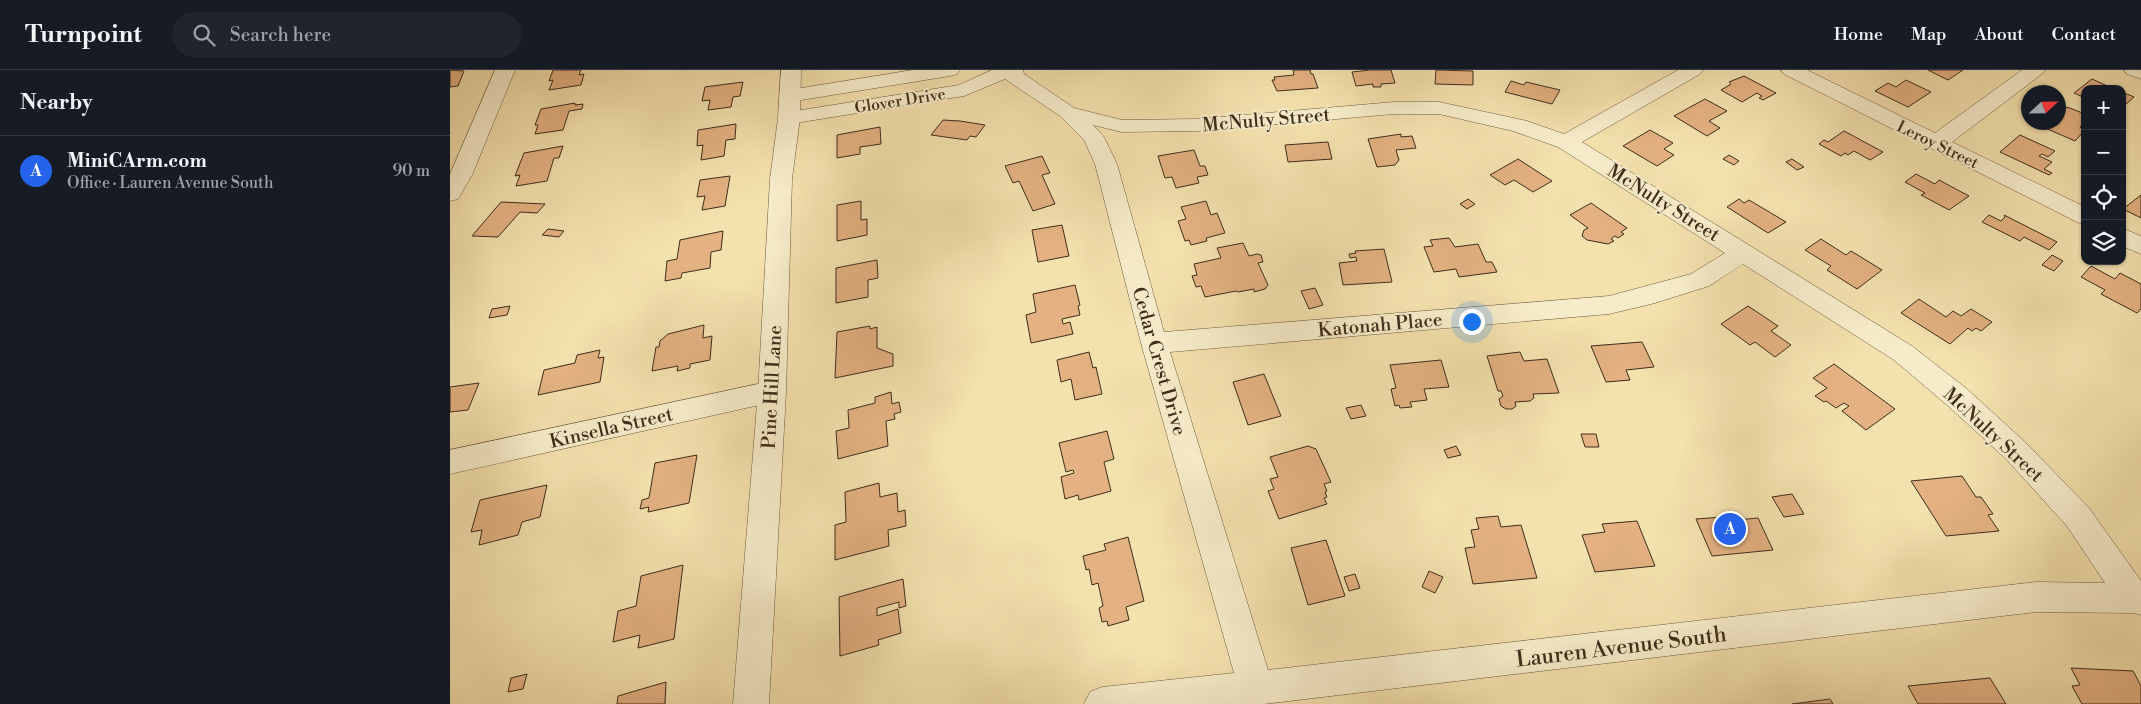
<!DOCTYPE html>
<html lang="en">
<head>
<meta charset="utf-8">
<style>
  body { margin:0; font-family:"Libre Bodoni",serif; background:#20242c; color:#f1f3f6 }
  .controls { position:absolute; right:15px; top:15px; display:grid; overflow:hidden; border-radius:10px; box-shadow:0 1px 4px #0004 }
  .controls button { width:45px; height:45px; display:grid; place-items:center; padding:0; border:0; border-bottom:1px solid #363941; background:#171b24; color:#f1f3f6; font:25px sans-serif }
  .compass { position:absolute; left:1571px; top:15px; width:45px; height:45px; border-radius:50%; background:#171b24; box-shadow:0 1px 4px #0004; rotate:68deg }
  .you { position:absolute; left:1021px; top:251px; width:18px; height:18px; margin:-12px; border:4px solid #fff; border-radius:50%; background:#1a73e8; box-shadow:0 0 0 8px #1a73e833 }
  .badge { display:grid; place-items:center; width:32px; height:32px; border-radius:50%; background:#2563eb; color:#fff; font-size:16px; font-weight:700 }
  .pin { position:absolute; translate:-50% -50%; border:2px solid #fff; box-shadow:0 1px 5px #0006 }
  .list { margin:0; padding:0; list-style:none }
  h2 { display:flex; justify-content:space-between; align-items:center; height:65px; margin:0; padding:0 20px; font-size:21px }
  h2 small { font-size:16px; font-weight:400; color:#9ea1a6 }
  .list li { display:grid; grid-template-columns:32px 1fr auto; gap:15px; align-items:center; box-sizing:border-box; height:70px; padding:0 20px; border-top:1px solid #363941 }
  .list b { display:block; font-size:19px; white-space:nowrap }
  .list p { margin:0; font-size:16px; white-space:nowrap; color:#9ea1a6 }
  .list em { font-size:16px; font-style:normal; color:#9ea1a6 }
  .icon { flex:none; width:28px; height:28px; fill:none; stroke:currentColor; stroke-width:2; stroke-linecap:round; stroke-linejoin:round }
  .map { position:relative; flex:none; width:1691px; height:634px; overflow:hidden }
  header { display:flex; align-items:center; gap:30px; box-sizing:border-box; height:70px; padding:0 25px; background:#171b24; border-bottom:1px solid #363941 }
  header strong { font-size:24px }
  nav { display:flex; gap:28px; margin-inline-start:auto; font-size:18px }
  .search { width:350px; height:45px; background:#20242c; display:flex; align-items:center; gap:12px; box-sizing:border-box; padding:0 18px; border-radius:28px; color:#9ea1a6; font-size:19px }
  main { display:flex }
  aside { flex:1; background:#171b24 }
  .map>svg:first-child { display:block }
  .building { fill:#e3b182; stroke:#3e2d1a }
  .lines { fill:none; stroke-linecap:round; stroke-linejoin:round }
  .minor-casing { stroke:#6b5a3f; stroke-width:1 }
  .tertiary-casing { stroke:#6b5a3f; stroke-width:1 }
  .minor { fill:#f7ecca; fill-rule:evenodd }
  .tertiary { fill:#f7ecca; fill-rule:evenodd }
  .labels { text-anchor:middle; stroke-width:4; stroke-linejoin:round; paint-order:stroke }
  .far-street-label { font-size:16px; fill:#3e2d1a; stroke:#f7ecca }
  .street-label { font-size:19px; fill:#3e2d1a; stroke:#f7ecca }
  .near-street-label { font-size:22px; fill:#3e2d1a; stroke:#f7ecca }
</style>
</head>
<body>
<header>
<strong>Turnpoint</strong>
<div class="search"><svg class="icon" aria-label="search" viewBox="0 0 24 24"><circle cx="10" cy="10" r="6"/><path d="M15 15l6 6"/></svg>Search here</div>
<nav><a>Home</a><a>Map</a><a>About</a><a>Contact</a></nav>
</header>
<main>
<aside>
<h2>Nearby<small></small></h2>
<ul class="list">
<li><span class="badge">A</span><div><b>MiniCArm.com</b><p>Office · Lauren Avenue South</p></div><em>90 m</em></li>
</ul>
</aside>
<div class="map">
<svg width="1691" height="634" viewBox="0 0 1691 634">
  <rect width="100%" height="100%" fill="#f3e1ae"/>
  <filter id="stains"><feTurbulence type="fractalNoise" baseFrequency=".004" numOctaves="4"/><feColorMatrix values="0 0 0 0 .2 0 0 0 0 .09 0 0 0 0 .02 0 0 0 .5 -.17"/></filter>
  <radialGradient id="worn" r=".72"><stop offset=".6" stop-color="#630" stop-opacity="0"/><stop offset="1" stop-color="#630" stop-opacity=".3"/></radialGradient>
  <g class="building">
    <polygon points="0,0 14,1 8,16 0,17"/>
    <polygon points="103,0 131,0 129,5 134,4 131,15 99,20 103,10 99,11"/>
    <polygon points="843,0 860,0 861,4 863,4 868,18 827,21 822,10 825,10 824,7 844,5"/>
    <polygon points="920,0 941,0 945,13 931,14 931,17 923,17 923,14 906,16 902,2"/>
    <polygon points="986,0 1023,1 1023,15 985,14"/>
    <polygon points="1478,0 1513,0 1498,10"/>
    <polygon points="1294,6 1326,23 1313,30 1309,28 1312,26 1307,23 1292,32 1271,20 1281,14 1279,12"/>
    <polygon points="1642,9 1664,19 1635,19 1635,28 1624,23"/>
    <polygon points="1456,10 1481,22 1458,37 1425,21 1438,13 1446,17"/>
    <polygon points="1061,11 1074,15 1076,12 1110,20 1102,34 1055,22"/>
    <polygon points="293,12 290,26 283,27 281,37 258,40 260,30 252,31 255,17"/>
    <polygon points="1672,22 1684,27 1676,34 1672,32"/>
    <polygon points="1255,29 1277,41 1259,51 1270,58 1257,66 1224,46"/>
    <polygon points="125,33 125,35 133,34 132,39 119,41 113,60 85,64 88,55 85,55 91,39"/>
    <polygon points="1617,37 1635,44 1635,52 1630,57 1635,60 1625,71 1586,54 1608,52 1608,47"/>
    <polygon points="493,50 510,51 535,55 526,67 520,66 517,70 481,65"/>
    <polygon points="286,54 285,69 276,70 274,86 251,90 253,75 247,76 248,60"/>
    <polygon points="430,57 431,74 410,77 410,84 387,88 387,65"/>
    <polygon points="1200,60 1223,73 1214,79 1224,85 1207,96 1173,76"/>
    <polygon points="1394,61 1433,82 1420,90 1404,81 1398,85 1395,83 1391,86 1369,74 1374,70 1378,72"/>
    <polygon points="951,64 951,67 962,66 966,78 946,80 949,90 945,95 927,97 918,69"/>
    <polygon points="1570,65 1605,81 1598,87 1592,84 1589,86 1602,92 1594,99 1602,103 1599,105 1550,82"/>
    <polygon points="878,72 882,89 838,92 835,75"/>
    <polygon points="113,76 109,88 104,88 97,111 66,116 70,105 65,106 74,83"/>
    <polygon points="744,80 750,96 755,96 758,105 747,107 749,113 726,118 722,107 715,108 708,86"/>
    <polygon points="1279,85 1289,91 1284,95 1273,89"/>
    <polygon points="592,86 600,103 592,105 605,134 583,141 569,111 563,113 555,96"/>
    <polygon points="1068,89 1102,111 1083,122 1064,110 1055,115 1040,105"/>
    <polygon points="1342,89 1354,97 1347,100 1336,92"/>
    <polygon points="1466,104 1485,114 1489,110 1519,126 1499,140 1471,125 1475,123 1455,112"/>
    <polygon points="280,106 275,136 252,140 255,126 247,127 250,110"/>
    <polygon points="1691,125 1691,148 1673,139"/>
    <polygon points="1018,129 1025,134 1017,139 1010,134"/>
    <polygon points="1289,129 1294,133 1299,130 1336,152 1318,163 1277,137"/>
    <polygon points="411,131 411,150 417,149 417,165 387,171 387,135"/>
    <polygon points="756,131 761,145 767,143 775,163 756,168 757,171 741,175 739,170 735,171 728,151 736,149 731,137"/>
    <polygon points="51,132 95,134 87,143 70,142 48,167 22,166"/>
    <polygon points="1141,133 1177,158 1171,162 1174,164 1168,168 1165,166 1161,169 1164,171 1158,174 1137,170 1132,166 1134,160 1138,158 1120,145"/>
    <polygon points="1539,145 1551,151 1555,147 1554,145 1607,172 1599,180 1574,167 1570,171 1532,152"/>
    <polygon points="612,155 619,186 588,192 582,160"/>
    <polygon points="98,159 114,161 109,167 92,165"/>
    <polygon points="273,161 271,180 261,182 260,198 232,203 231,208 215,211 217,191 227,189 230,170"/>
    <polygon points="999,168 1005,177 1028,174 1036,192 1042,192 1047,202 1009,207 1006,199 984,202 974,177 983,176 980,170"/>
    <polygon points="1371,169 1396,185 1401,181 1432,200 1407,219 1377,200 1381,196 1355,180"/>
    <polygon points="793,173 799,186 807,184 811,185 813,192 808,193 818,215 815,219 804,222 804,219 788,222 786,221 755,227 751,216 746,217 742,206 747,205 744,194 771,188 767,178"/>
    <polygon points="934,179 942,212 893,215 889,193 907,191 906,187 900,188 899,184 906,183 905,181"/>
    <polygon points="1602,185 1613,191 1604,201 1592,195"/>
    <polygon points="427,190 428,208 418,210 418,227 386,233 386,198"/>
    <polygon points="1641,196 1665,209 1670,203 1691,214 1691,239 1687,243 1651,224 1655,220 1631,207"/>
    <polygon points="625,215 630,235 628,236 630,245 612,249 613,254 620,252 623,264 581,273 576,245 586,242 583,224"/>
    <polygon points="865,218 873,235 859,239 851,221"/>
    <polygon points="1469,229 1496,247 1503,241 1511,246 1521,239 1542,252 1531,261 1526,258 1522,261 1518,258 1500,274 1451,243"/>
    <polygon points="60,236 57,245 39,248 42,239"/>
    <polygon points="1298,236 1328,256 1321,261 1341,275 1325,287 1305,272 1300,275 1271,254"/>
    <polygon points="254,255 253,268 262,266 260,290 240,294 240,298 227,301 228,296 202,301 206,277 209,277 210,271 218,264"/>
    <polygon points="420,256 420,259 427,257 427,278 443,284 443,296 385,308 387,262"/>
    <polygon points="1192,272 1204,297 1176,300 1180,310 1156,312 1141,276"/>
    <polygon points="150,280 148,288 154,287 150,312 88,325 94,300 125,293 127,285"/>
    <polygon points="639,282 643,298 646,297 652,324 625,330 621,309 611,312 607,290"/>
    <polygon points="1070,282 1074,291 1097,289 1109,323 1083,324 1084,328 1080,331 1065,332 1066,336 1062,339 1056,339 1051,336 1049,329 1053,326 1051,321 1048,321 1037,286"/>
    <polygon points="991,290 999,317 974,319 977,330 960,332 962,337 950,338 949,335 945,336 941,319 946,318 940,295"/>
    <polygon points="1384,294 1445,339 1416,360 1392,341 1399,336 1394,333 1386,338 1376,331 1374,332 1365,326 1377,318 1363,308"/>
    <polygon points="814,304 831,346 798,355 783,312"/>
    <polygon points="29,313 18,340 0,342 0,317"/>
    <polygon points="441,322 442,334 449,332 451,342 444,344 445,349 436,351 438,376 388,389 386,361 399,358 398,340 425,333 425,327"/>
    <polygon points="911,335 916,346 901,349 896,338"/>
    <polygon points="657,361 664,389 654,392 661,421 629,430 628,425 615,429 611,407 624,403 623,400 616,402 609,373"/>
    <polygon points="1131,364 1146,364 1149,377 1135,377"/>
    <polygon points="858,376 866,379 881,412 874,414 877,421 875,422 877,427 874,428 877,434 829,449 818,421 824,419 820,409 828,407 820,387"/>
    <polygon points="1006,376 1011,385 998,388 994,380"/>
    <polygon points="247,385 239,433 198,442 199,437 190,439 192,430 199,428 205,393"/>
    <polygon points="1512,406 1526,427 1531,427 1543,444 1538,445 1549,461 1496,466 1461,411"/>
    <polygon points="429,413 430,427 447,423 448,442 455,440 456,456 438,460 439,476 385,490 385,455 396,452 395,422"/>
    <polygon points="97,415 90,447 72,452 68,465 29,475 32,460 21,462 30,430"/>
    <polygon points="1342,424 1354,444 1334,447 1322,427"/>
    <polygon points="1048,446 1051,457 1071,455 1087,508 1023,514 1015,478 1025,477 1021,460 1029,459 1026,448"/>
    <polygon points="1273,447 1276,451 1308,448 1323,480 1262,486 1246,449"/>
    <polygon points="1187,451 1205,496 1145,502 1132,465 1155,462 1152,454"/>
    <polygon points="678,467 694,531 676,537 679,550 658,556 657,551 652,552 649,538 653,536 648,513 642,515 639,499 636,500 633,486 656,480 654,474"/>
    <polygon points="876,470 895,526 858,535 841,478"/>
    <polygon points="233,495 224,569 188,578 190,565 163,572 168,541 186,536 191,506"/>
    <polygon points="979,501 993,507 985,523 972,517"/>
    <polygon points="905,504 910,518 899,521 894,507"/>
    <polygon points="453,509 456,536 449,538 449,532 427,538 427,546 448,539 451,563 428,570 429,575 390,586 389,527"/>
    <polygon points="1621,598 1683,601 1691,616 1691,634 1632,634 1622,616 1630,615"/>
    <polygon points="77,604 73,619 58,622 61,608"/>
    <polygon points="1540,608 1556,634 1468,634 1458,616"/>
    <polygon points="216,612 215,634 167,634 168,626"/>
    <polygon points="1380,629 1383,634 1342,634"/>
  </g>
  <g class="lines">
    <defs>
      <g id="minor">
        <polygon points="45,0 65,0 22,105 8,129 0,131 0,104"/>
        <polygon points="463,0 510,0 507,4 500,6 339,32 332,30 329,26 332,22 339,20"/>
        <path d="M542,0H573L574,4L624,38L672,50L748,49L944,32H989L1077,51L1114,64L1228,0H1253L1250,4L1132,72L1462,276L1517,319L1575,372L1639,438L1691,511V545L1684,543L1586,542L814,634H634L640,622L652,617L784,603L691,273L645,94L634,70L610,46L555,9L514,26L339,54L332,52L328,48L332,44L339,42L509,15ZM944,44H989L1063,61L1108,77L1275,183L1241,204L1159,226L714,262L667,94L654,67L643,55L672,62L748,61ZM1293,194L1444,290L1497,335L1555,388L1617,456L1655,513L1586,512L818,600L720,282L1159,244L1205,233L1259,216Z"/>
        <polygon points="1331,0 1357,0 1485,63 1572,0 1595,0 1592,4 1502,72 1635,137 1635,155 1627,152 1334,4"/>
        <polygon points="1674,0 1691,0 1691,9 1677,4"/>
        <polygon points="1672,158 1691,166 1691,184 1672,176"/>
        <polygon points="322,311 332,314 336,322 332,330 0,404 0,380"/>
      </g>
      <polygon id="tertiary" points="331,0 351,0 350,48 342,109 336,322 319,634 283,634 308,322 320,109 328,48"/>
    </defs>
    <use href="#minor" class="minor-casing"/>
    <use href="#tertiary" class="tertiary-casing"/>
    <use href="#minor" class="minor"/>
    <use href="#tertiary" class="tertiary"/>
  </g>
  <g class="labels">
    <g class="far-street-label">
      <text transform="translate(450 30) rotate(-9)" y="6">Glover Drive</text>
      <text transform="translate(1488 74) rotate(26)" y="6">Leroy Street</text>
    </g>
    <g class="street-label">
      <text transform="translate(816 49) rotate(-5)" y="7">McNulty Street</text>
      <text transform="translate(1214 132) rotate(32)" y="7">McNulty Street</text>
      <text transform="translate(930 254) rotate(-5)" y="7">Katonah Place</text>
      <text transform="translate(710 291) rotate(74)" y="7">Cedar Crest Drive</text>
      <text transform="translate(321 317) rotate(-87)" y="7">Pine Hill Lane</text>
      <text transform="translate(161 357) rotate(-13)" y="7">Kinsella Street</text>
      <text transform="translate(1544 364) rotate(43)" y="7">McNulty Street</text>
    </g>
    <g class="near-street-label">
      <text transform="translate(1171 576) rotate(-7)" y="8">Lauren Avenue South</text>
    </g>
  </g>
  <rect width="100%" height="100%" filter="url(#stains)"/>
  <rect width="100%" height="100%" fill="url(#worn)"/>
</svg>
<div class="controls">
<button>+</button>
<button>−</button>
<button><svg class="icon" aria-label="locate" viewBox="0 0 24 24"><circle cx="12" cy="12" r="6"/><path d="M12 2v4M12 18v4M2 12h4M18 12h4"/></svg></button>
<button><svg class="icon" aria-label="layers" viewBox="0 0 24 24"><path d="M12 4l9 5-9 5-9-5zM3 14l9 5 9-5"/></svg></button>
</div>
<svg class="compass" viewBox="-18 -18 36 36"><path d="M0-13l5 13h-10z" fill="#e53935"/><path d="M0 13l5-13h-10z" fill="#9ea1a6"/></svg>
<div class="you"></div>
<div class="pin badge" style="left:1280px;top:459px">A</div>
</div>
</main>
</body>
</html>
